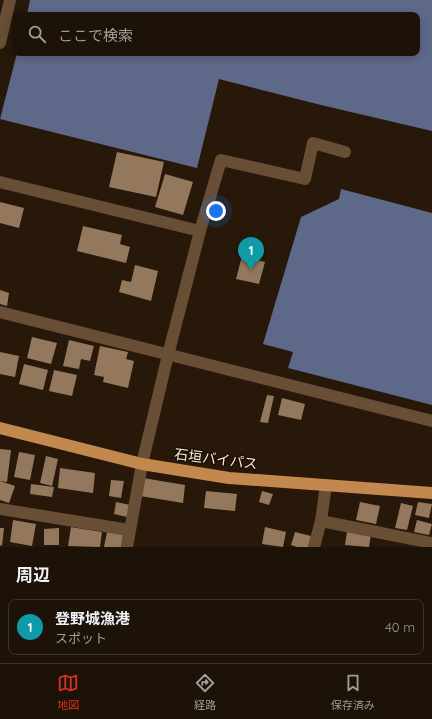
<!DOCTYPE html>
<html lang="ja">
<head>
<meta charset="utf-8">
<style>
  body { margin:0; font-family:Quicksand,"Noto Sans JP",sans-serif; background:#2a2015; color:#f1f3f6 }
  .you { position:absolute; left:216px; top:211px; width:14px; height:14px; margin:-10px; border:3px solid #fff; border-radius:50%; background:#1a73e8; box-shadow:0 0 0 6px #1a73e833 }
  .badge { display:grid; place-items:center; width:26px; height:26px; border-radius:50%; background:#d93025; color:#fff; font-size:13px; font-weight:700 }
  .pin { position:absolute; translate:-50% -33px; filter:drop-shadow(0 1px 2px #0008) }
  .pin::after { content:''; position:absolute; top:21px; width:14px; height:12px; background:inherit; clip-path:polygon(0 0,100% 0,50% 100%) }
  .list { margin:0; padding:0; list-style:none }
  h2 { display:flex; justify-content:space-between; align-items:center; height:52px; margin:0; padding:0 16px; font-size:17px }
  h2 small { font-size:13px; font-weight:400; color:#a09e9b }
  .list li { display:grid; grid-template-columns:26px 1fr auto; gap:12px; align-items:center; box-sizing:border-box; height:56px; margin:0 8px 8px; padding:0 8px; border:1px solid #3b3228; border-radius:8px }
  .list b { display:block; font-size:15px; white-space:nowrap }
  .list p { margin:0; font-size:13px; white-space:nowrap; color:#a09e9b }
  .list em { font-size:13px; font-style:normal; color:#a09e9b }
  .icon { flex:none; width:22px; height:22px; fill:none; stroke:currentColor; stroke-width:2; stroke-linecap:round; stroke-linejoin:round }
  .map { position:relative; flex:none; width:432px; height:547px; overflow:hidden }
  .search { position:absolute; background:#1d1207; box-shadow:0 2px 10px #0003; left:12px; right:12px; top:12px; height:44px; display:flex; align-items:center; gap:10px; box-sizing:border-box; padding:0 14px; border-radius:8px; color:#a09e9b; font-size:15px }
  .sheet { height:116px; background:#1d1207 }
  nav { display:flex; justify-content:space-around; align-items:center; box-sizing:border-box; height:56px; border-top:1px solid #3b3228; background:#1d1207; font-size:11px; color:#a09e9b }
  nav a { display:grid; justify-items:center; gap:2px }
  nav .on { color:#d93025 }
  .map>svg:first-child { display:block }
  .water { fill:#5e6989 }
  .building { fill:#94785d }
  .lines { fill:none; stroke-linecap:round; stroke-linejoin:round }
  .minor { stroke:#674e35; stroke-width:12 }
  .tertiary { stroke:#674e35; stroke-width:12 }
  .trunk { stroke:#c3884e; stroke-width:12 }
  .labels { text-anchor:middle; stroke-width:3; stroke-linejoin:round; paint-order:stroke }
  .street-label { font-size:14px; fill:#f7ece2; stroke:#1d0f02 }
</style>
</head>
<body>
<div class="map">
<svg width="432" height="547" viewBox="0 0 432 547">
  <rect width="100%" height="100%" fill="#271809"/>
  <g class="water">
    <polygon points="30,0 432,0 432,131 321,105 219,79 197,168 0,119 17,53 417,53 417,15 27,15"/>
    <polygon points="341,189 432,213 432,405 288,368 293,352 263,344 301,217 339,199"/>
  </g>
  <g class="building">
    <polygon points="117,152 164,162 156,197 109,187"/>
    <polygon points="165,174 193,182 183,215 155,207"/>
    <polygon points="0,202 24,208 19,228 0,223"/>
    <polygon points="83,226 122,235 120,244 130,247 126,263 77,251"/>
    <polygon points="242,256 265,262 259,284 236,279"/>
    <polygon points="135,265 158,271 151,301 119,292 122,280 131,282"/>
    <polygon points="0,290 9,293 7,306 0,304"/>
    <polygon points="32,337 57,343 51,364 27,358"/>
    <polygon points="69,340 94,346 90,361 81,359 79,369 63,366"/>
    <polygon points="100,346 128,352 126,359 134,361 128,388 103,382 104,377 94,375"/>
    <polygon points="0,352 19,356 15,377 0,374"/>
    <polygon points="24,364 48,370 43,390 19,384"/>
    <polygon points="54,370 77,375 72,396 49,391"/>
    <polygon points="267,395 274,396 268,423 260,422"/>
    <polygon points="282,398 305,404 301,420 278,415"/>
    <polygon points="0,449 11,450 7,482 0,481"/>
    <polygon points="19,452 35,455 30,480 14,477"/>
    <polygon points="46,456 58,459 52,486 40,483"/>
    <polygon points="60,468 95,473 93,493 58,488"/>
    <polygon points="143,478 185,485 183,503 140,496"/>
    <polygon points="111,480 124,481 121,498 109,496"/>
    <polygon points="0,481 15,486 9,503 0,500"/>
    <polygon points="31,484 54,487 52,497 30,494"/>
    <polygon points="206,491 237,494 235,511 204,508"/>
    <polygon points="262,491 273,494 269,505 259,502"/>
    <polygon points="116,502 130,505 127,517 114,514"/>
    <polygon points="360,502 380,506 376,524 356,520"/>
    <polygon points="418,502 432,504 429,518 415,515"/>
    <polygon points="401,503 413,506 407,530 395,528"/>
    <polygon points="13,520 36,524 32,546 10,542"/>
    <polygon points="417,520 432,524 429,535 414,532"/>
    <polygon points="71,527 102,532 100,547 68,546"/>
    <polygon points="265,527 286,532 283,547 262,544"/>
    <polygon points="0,528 4,528 2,546 0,545"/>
    <polygon points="59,528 59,545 44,545 44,529"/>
    <polygon points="347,531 371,534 369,547 345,545"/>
    <polygon points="107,532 123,535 121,547 104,547"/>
    <polygon points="295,532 311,536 308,547 297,547 291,545"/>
  </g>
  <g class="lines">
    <g class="minor">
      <polyline points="0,43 10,0"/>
      <polyline points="200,231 221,160 305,179 313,143 345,152"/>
      <polyline points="0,312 432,421"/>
      <polyline points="0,509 129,530"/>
      <polyline points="321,521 432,543"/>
      <polyline points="127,547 142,464"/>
      <polyline points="314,547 321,521 326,485"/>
    </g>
    <polyline class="tertiary" points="0,182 200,231 168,355 142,464"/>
    <polyline class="trunk" points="0,428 142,464 229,478 432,493"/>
  </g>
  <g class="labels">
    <g class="street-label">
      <text transform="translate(216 459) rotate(7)" y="5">石垣バイパス</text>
    </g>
  </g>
</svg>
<div class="you"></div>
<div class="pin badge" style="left:251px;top:270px;background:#0f9aa8">1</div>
<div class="search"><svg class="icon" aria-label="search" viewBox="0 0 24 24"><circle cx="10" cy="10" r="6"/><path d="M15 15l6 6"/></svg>ここで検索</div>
</div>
<section class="sheet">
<h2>周辺<small></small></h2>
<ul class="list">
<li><span class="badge" style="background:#0f9aa8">1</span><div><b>登野城漁港</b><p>スポット</p></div><em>40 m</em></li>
</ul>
</section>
<nav>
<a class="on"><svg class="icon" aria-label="map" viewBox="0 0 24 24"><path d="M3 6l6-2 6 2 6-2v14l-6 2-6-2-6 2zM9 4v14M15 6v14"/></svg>地図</a>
<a><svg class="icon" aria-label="directions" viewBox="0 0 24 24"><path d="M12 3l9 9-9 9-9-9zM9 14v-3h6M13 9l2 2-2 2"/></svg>経路</a>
<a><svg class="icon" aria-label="saved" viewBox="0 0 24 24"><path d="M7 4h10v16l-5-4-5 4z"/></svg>保存済み</a>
</nav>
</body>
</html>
